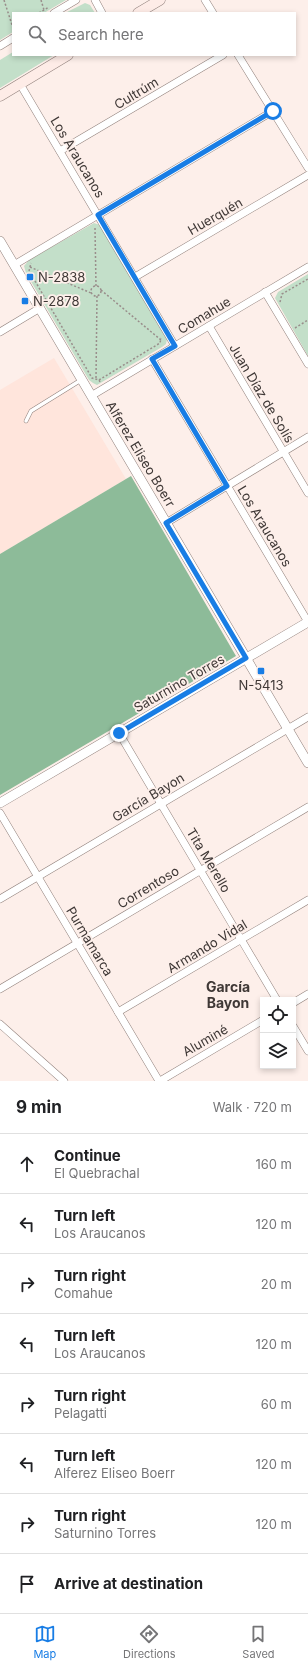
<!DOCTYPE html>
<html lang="en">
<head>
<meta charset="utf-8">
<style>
  body { margin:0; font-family:Inter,sans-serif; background:#f6f6f6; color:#202124 }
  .controls { position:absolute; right:12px; bottom:12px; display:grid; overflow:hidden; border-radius:0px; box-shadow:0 2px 6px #0003 }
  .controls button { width:36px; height:36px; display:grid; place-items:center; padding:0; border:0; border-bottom:1px solid #e0e0e0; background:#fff; color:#202124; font:20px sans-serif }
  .stop { position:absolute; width:12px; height:12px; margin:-9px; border:3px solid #187de5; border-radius:50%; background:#fff }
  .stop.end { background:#187de5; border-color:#fff; box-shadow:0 1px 4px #0008 }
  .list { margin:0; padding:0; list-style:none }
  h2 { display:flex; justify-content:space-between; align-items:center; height:52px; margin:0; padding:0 16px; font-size:17px }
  h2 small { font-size:13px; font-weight:400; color:#757577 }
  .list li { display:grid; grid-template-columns:26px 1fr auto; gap:12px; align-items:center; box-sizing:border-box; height:60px; padding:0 16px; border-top:1px solid #e0e0e0 }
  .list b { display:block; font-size:15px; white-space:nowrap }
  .list p { margin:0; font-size:13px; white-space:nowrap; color:#757577 }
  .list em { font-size:13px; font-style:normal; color:#757577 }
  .icon { flex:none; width:22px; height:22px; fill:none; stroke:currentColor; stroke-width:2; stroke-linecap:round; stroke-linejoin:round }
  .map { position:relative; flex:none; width:308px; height:1081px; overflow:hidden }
  .search { position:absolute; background:#fff; box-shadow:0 2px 6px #0003; left:12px; right:12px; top:12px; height:44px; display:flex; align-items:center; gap:10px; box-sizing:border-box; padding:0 14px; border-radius:0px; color:#757577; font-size:15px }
  .sheet { height:532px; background:#fff }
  nav { display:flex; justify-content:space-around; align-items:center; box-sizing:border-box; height:56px; border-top:1px solid #e0e0e0; background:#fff; font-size:11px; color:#757577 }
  nav a { display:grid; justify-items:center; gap:2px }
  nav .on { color:#187de5 }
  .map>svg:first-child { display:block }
  .built { fill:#ffe5dc }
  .green { fill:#c3dfc9 }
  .forest { fill:#8dbb99 }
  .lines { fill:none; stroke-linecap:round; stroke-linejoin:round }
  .service-casing { stroke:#92827d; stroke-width:4.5 }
  .minor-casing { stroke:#92827d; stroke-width:8 }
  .tertiary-casing { stroke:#92827d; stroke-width:10 }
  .secondary-casing { stroke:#92827d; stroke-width:11 }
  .path { stroke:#998e8b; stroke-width:1.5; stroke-dasharray:2 2; stroke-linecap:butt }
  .service { stroke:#fff; stroke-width:3.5 }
  .minor { stroke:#fff; stroke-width:7 }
  .tertiary { stroke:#fff; stroke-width:9 }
  .secondary { stroke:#feece7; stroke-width:10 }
  .route { stroke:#187de5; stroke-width:5 }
  .poi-dot { fill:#187de5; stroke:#fdefea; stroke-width:1.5 }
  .labels { text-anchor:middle; stroke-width:3.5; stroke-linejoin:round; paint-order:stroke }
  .street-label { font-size:13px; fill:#3f3836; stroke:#fdefea }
  .poi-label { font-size:13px; fill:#3f3836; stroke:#fdefea; text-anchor:start }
  .neighbourhood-label { font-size:14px; font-weight:bold; fill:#3f3836; stroke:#fdefea }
</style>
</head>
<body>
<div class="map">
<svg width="308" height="1081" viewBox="0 0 308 1081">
  <rect width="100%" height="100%" fill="#fdefea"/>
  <polygon class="built" points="54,358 126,479 0,554 0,390"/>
  <g class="green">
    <polygon points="0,0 66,0 44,13 13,13 13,32 0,40"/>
    <polygon points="85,3 90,5 95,13 65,13"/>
    <polygon points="13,52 13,55 54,55 0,88 0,60"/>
    <polygon points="94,223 100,225 167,339 166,344 162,347 97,385 93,383 89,380 26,273 24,266 29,260"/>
    <polygon points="308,274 308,356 275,298 278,292"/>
  </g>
  <polygon class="forest" points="131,476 236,656 0,795 0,554"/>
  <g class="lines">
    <defs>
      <polyline id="service" points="26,421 31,411 81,380"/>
      <g id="minor">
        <polyline points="95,0 102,13"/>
        <polyline points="205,0 213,13"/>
        <polyline points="54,13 76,0"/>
        <polyline points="0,46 13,38"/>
        <polyline points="238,55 308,168"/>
        <polyline points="20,84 175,346"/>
        <polyline points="60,151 223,55"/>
        <polyline points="14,265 273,111"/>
        <polyline points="135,277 308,175"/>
        <polyline points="265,292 308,364"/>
        <polyline points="209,326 308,493"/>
        <polyline points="0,332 40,308"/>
        <polyline points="152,359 308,622"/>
        <polyline points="91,396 308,267"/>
        <polyline points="166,523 308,437"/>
        <polyline points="119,733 277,1000"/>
        <polyline points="0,813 159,1081"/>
        <polyline points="0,899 308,717"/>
        <polyline points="0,989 308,807"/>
        <polyline points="293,1003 308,994"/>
        <polyline points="118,1012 308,900"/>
        <polyline points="0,1024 64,1081"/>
        <polyline points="293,1026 308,1051"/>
        <polyline points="160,1081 263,1020"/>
      </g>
      <g id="tertiary">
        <polyline points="0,241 308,763"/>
        <polyline points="0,803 308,622"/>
      </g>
      <g id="secondary">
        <polyline points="138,13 160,0"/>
        <polyline points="0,96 68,55"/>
      </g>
    </defs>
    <use href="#service" class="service-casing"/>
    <use href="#minor" class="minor-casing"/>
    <use href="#tertiary" class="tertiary-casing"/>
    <use href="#secondary" class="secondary-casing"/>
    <g class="path">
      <polyline points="4,0 13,28"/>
      <polyline points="41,0 44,10"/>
      <polyline points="39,13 49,7"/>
      <polyline points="95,228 96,286"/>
      <polyline points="30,267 91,293"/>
      <polyline points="29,271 31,263"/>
      <polyline points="35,281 92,378 99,380 100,382"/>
      <circle cx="96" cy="291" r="5"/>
      <polyline points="101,290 161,340"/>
      <polyline points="280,302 282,294 308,279"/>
      <polyline points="295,328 308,320"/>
      <polyline points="96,378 97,296"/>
      <polyline points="99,380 160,343 161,338"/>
    </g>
    <use href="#service" class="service"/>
    <use href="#minor" class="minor"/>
    <use href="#tertiary" class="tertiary"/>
    <use href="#secondary" class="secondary"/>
  </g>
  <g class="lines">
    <polyline class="route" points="119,733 246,658 166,523 227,486 152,359 175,346 98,215 273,111"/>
  </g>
  <g class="poi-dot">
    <rect x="26" y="273" width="8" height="8" rx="2"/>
    <rect x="21" y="297" width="8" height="8" rx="2"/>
    <rect x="257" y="667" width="8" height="8" rx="2"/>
  </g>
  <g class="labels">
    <g class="street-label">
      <text transform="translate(136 93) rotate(-31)" y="5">Cultrúm</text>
      <text transform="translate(78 157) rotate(59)" y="5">Los Araucanos</text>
      <text transform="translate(215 216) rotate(-30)" y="5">Huerquén</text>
      <text transform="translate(204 315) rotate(-31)" y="5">Comahue</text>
      <text transform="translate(262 393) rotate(59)" y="5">Juan Díaz de Solís</text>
      <text transform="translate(141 454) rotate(59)" y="5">Alferez Eliseo Boerr</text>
      <text transform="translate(265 526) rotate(59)" y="5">Los Araucanos</text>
      <text transform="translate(179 683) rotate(-30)" y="5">Saturnino Torres</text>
      <text transform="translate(148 797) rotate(-31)" y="5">García Bayon</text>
      <text transform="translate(209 860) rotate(59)" y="5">Tita Merello</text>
      <text transform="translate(148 887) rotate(-31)" y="5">Correntoso</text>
      <text transform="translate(90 941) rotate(59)" y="5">Purmamarca</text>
      <text transform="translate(207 946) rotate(-31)" y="5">Armando Vidal</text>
      <text transform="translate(205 1040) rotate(-30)" y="5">Aluminé</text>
    </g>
    <g class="poi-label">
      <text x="38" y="282">N-2838</text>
      <text x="33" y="306">N-2878</text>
      <text x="261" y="690" text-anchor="middle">N-5413</text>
    </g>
    <g class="neighbourhood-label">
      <text x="228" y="992">García<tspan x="228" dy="16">Bayon</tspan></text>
    </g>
  </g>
</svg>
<div class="controls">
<button><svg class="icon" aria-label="locate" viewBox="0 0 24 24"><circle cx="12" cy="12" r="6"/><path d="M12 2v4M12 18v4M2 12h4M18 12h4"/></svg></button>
<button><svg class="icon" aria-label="layers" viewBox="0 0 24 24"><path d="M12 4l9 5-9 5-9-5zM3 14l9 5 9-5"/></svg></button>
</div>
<div class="stop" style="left:273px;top:111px"></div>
<div class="stop end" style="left:119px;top:733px"></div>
<div class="search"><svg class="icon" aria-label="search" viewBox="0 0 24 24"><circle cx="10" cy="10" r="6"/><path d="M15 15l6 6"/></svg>Search here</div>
</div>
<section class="sheet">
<h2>9 min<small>Walk · 720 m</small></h2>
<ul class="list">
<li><svg class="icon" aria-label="ahead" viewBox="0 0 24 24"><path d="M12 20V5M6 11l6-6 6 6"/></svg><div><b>Continue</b><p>El Quebrachal</p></div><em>160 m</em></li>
<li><svg class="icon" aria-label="left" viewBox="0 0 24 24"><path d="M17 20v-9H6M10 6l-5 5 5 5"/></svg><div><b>Turn left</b><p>Los Araucanos</p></div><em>120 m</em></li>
<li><svg class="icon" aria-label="right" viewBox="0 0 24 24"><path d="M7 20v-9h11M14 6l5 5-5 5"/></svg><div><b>Turn right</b><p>Comahue</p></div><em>20 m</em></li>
<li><svg class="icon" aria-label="left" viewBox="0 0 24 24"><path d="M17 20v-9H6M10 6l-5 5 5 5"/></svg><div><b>Turn left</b><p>Los Araucanos</p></div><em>120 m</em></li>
<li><svg class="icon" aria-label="right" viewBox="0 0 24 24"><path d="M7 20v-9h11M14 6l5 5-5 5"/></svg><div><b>Turn right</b><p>Pelagatti</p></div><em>60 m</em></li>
<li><svg class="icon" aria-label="left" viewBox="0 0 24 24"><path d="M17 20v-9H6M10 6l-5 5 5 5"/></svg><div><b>Turn left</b><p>Alferez Eliseo Boerr</p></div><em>120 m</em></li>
<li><svg class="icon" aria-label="right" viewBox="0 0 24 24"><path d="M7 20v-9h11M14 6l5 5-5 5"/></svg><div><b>Turn right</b><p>Saturnino Torres</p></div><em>120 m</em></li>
<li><svg class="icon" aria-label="arrive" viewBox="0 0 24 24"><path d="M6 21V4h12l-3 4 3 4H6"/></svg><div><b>Arrive at destination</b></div></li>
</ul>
</section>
<nav>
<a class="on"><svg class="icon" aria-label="map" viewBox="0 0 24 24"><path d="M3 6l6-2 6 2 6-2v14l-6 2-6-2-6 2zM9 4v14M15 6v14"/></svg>Map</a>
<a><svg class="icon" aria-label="directions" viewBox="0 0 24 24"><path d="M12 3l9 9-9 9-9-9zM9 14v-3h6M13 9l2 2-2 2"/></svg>Directions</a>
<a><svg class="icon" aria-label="saved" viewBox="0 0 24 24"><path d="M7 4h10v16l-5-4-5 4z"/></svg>Saved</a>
</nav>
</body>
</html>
